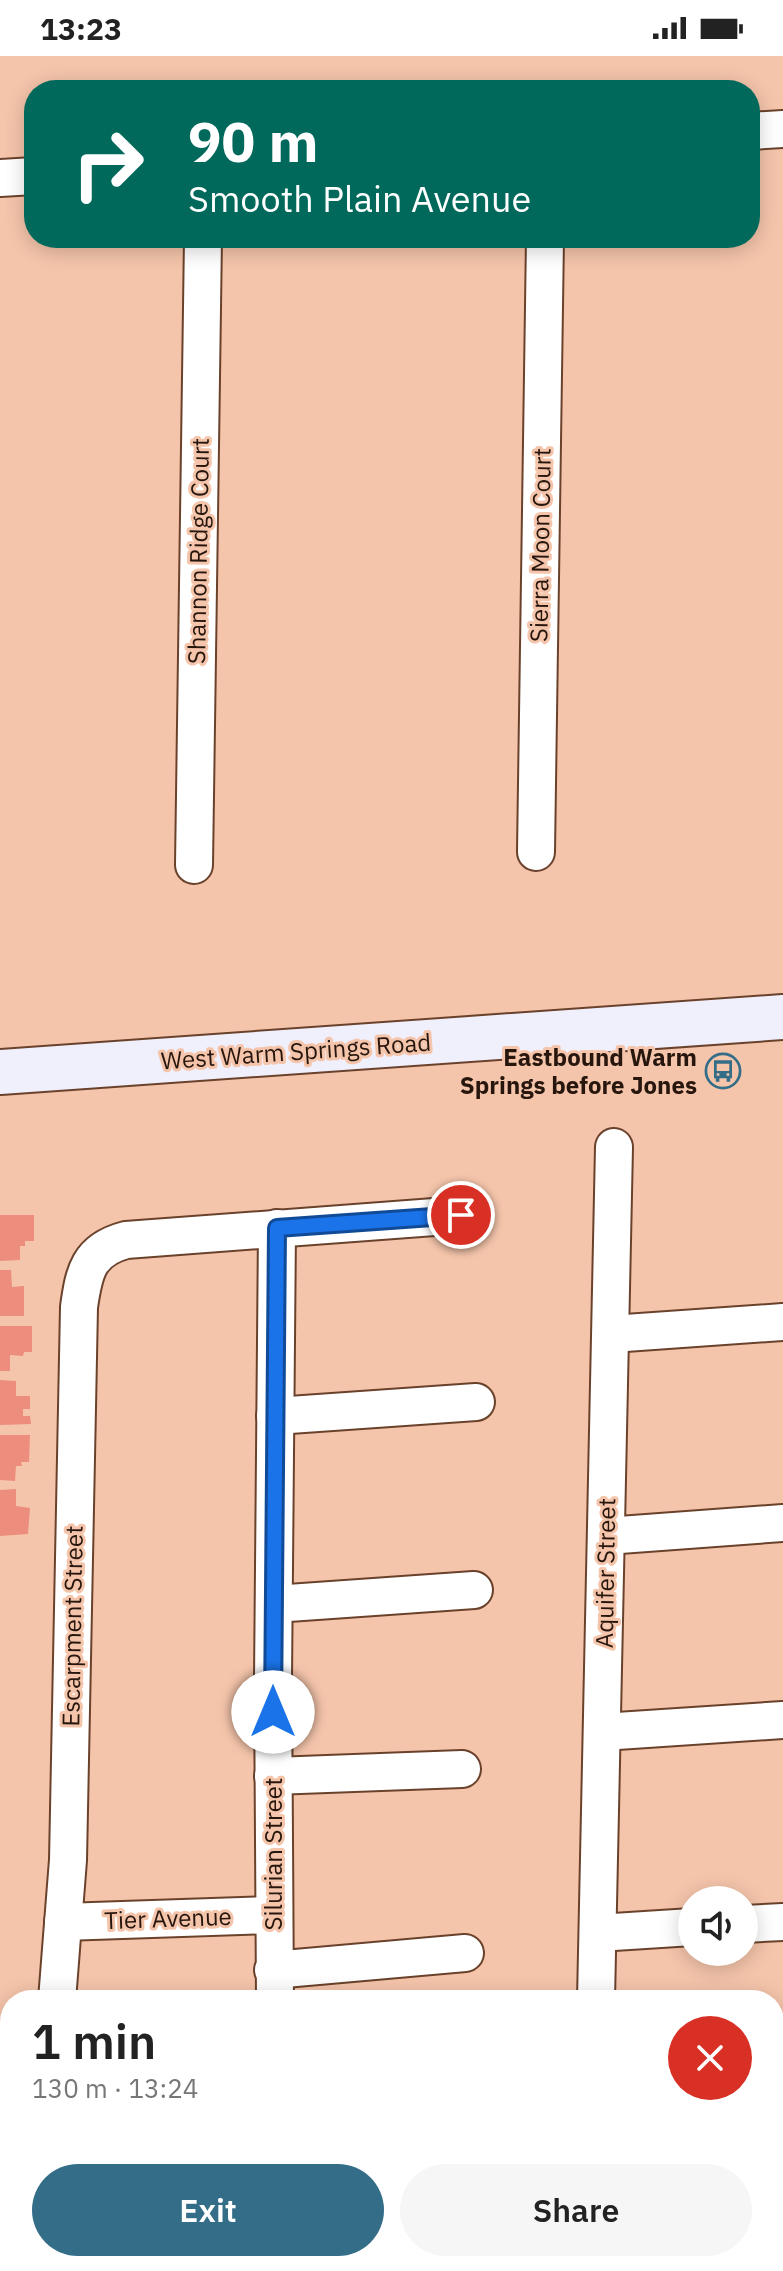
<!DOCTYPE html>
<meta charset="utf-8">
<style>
:root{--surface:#fff;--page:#f6f6f6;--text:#222;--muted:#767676;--accent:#346d87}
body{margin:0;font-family:"IBM Plex Sans",sans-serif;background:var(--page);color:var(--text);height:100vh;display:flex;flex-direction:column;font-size:30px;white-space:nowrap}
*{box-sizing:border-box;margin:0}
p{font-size:26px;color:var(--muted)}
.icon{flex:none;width:44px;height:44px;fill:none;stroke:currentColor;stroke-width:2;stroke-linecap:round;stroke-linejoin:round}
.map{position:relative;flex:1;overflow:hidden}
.side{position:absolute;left:0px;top:1934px;width:784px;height:282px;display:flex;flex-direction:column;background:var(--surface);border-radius:32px 32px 0 0;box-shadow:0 4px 20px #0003}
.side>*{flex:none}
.guide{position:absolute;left:24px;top:24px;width:736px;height:168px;border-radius:32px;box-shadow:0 4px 20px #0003;background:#00695c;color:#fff;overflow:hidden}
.controls{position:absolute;left:678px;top:1830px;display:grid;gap:16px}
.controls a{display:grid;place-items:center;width:80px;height:80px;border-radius:50%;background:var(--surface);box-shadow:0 4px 20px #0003;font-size:40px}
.pin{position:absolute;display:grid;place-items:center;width:68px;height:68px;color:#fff;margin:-34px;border:4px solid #fff;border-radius:50%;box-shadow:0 2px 8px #0007}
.me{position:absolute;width:88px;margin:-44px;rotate:0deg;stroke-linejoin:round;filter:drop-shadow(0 0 6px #0008)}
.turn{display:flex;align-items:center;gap:28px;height:168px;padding:0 32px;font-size:36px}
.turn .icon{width:104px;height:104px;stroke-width:2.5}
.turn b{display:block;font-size:56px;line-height:68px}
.round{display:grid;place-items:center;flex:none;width:84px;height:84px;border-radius:42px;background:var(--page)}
.overview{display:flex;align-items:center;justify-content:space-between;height:136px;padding:0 32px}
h1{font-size:48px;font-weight:600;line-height:60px}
.action{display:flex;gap:16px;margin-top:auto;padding:16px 32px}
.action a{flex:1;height:92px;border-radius:48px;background:var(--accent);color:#fff;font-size:32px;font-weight:600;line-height:92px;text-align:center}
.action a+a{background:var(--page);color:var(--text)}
.status{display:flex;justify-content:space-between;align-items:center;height:56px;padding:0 40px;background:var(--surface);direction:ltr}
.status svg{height:22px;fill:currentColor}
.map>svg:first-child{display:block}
</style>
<div class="status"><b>13:23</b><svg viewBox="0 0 49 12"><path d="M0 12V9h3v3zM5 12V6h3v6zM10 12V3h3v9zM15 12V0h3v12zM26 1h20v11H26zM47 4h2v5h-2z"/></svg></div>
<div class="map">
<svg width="783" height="2215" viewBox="0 0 783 2215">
<rect width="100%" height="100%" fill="#f5c5ab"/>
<g fill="#ec8d7e">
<path d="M0,1159H34V1185H25V1190H20V1204L0,1205Z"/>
<path d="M0,1214H11L12,1231L24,1230V1260H0Z"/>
<path d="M0,1270H32V1296H24L23,1300L10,1299V1315H0Z"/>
<path d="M0,1324L16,1325V1340H30V1353H23V1360H30L31,1368L0,1369Z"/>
<path d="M0,1379H30L29,1406H21L22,1410H16L15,1425L0,1424Z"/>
<path d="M16,1433V1450L30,1452L28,1478L0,1480V1434Z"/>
</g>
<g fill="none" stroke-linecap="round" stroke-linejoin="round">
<g stroke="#6a422c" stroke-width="22">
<path id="lane" d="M0,2128L9,2144L10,2198"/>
</g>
<g stroke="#6a422c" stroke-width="40">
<g id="street">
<path d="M750,75L783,73"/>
<path d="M0,122L34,120"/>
<path d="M536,796L545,182"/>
<path d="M194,809L203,182"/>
<path d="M611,1278L783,1266"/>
<path d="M275,1360L476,1346"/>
<path d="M606,1480L783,1467"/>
<path d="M274,1548L474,1534"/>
<path d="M602,1676L783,1664"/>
<path d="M273,1720L462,1713"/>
<path d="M63,1866L273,1859"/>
<path d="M744,1868L783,1866"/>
<path d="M598,1877L692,1871"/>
<path d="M273,1914L465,1897"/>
<path d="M57,1944L68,1804L79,1251C84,1216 88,1194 126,1184L461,1159"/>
<path d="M275,1944L273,1624L277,1172"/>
<path d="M596,1944L614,1091"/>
<path d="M0,2033L10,2031"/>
<path d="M774,2064H783"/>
<path d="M117,2215V2206"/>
<path d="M291,2215L292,2206"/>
</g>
</g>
<g stroke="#6a422c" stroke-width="48">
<path id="secondary" d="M0,1016L783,961"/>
</g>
<use href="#lane" stroke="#fff" stroke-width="18"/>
<use href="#street" stroke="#fff" stroke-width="36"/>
<use href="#secondary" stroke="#f0effc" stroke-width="44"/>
</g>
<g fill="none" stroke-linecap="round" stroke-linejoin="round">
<g stroke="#114b97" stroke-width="20">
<path id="route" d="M273,1656L277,1172L461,1159"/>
</g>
<use href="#route" stroke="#1a73e8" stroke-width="14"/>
</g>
<defs>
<g id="bus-ring" transform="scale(1.8)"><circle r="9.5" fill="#f5c5ab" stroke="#346d87" stroke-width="1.5"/><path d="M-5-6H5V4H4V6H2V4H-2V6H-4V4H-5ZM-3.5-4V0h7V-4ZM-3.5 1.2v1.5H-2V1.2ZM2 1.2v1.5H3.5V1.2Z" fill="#346d87"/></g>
</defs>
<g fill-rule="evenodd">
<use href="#bus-ring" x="723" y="1015"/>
</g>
<g text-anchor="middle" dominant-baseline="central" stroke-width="6" stroke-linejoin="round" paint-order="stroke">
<g font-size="24" fill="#27160d" stroke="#f5c5ab">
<text transform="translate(540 489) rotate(-89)">Sierra Moon Court</text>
<text transform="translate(198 495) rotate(-89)">Shannon Ridge Court</text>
<text transform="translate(296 995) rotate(-4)">West Warm Springs Road</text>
<text transform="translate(605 1517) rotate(-89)">Aquifer Street</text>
<text transform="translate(72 1570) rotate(-89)">Escarpment Street</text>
<text transform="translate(273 1798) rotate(-90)">Silurian Street</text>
<text transform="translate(168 1862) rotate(-2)">Tier Avenue</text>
</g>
<g font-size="24" font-weight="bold" fill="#27160d" stroke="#f5c5ab" text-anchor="end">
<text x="697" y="1001">Eastbound Warm<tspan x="697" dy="28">Springs before Jones</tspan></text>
</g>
</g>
</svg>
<div class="controls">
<a><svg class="icon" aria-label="sound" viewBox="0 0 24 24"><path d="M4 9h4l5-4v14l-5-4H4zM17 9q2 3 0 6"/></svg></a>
</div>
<div class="pin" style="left:461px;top:1159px;background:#d93025"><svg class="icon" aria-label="arrive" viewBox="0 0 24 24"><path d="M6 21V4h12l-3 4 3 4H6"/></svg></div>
<svg class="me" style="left:273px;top:1656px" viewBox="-20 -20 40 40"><circle r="19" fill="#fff"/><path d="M0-13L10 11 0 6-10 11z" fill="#1a73e8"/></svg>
<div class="guide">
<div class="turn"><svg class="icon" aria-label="right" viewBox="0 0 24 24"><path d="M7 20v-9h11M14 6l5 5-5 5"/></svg><div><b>90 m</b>Smooth Plain Avenue</div></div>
</div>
<section class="side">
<div class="overview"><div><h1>1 min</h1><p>130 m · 13:24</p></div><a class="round" style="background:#d93025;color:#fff"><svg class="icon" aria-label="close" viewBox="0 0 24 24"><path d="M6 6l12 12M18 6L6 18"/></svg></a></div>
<div class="action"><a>Exit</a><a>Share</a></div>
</section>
</div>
